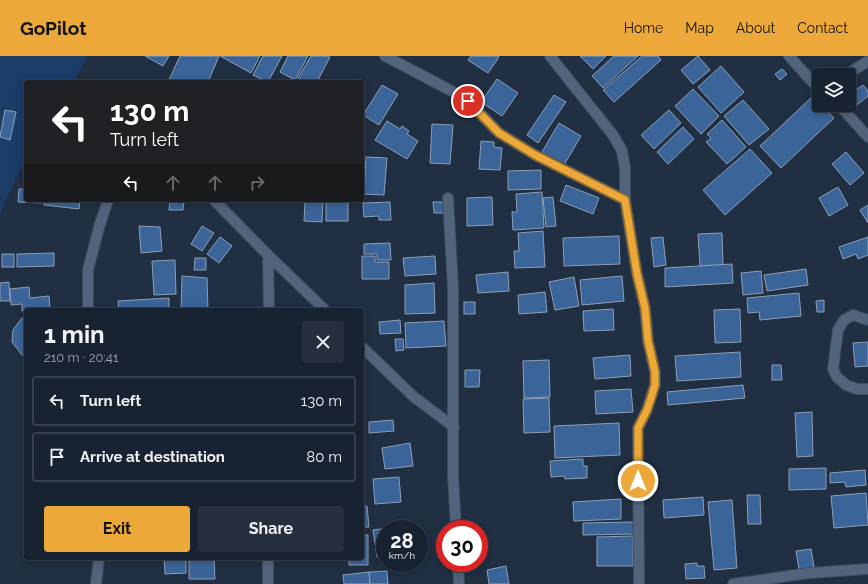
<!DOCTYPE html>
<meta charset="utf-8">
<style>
:root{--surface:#182332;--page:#252f3e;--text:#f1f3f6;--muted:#9fa4ac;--line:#36404d;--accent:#eca93a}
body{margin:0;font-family:Raleway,sans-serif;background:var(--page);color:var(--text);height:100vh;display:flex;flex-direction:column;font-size:15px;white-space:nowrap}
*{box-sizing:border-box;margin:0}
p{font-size:13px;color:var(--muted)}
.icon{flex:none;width:22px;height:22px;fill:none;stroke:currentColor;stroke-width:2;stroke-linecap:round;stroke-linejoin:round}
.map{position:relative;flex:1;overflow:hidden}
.drawer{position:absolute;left:24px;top:252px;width:340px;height:252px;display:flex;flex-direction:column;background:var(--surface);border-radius:4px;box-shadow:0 2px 10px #0003,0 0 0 1px var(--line)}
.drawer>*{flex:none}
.top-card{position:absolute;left:24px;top:24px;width:340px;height:122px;border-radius:4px;box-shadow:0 2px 10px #0003,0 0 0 1px var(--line);background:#202124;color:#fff;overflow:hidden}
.controls{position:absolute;left:812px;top:12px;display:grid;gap:8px}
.controls a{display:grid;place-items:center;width:44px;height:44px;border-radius:4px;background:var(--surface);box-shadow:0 2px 10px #0003,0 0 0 1px var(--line);font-size:20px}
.speed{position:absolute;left:376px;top:464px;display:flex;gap:8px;font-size:20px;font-weight:700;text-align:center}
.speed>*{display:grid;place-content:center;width:52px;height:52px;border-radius:50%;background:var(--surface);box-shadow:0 2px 10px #0003,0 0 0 1px var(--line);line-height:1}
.speed small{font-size:10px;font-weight:400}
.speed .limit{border:6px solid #d22;background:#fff;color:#111}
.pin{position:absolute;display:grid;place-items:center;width:34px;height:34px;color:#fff;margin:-17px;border:2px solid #fff;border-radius:50%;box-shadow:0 1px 4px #0007}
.me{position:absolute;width:44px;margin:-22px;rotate:0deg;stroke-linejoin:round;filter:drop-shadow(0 0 3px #0008)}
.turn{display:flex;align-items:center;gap:14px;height:84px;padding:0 20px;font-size:18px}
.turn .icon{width:52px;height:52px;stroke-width:2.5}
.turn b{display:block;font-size:28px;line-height:34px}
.lanes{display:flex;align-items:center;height:38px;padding:0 20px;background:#0003;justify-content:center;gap:20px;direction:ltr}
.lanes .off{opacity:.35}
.round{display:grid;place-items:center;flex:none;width:42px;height:42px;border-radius:4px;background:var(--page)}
.head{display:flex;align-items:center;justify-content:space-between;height:68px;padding:0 20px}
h1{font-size:24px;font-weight:700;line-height:30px}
.action{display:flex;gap:8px;margin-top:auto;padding:8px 20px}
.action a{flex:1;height:46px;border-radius:4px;background:var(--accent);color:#111;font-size:16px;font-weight:700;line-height:46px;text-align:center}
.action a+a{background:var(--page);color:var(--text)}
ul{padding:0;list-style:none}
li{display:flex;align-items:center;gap:12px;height:50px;margin:0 8px 6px;padding:0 12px;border:2px solid var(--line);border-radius:4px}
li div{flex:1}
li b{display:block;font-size:15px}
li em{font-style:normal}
header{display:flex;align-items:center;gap:24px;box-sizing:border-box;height:56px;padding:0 20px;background:var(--accent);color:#111}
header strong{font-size:19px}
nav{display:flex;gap:22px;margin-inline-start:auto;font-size:14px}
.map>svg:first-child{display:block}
</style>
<header>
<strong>GoPilot</strong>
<nav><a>Home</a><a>Map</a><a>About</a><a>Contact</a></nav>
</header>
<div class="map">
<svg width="868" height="528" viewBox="0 0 868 528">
<rect width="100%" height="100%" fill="#202f42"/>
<path fill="#1a3c67" d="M0,0H88L73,26H26V104L19,116L0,159Z"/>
<g fill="#3b6498" stroke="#8d9fb7">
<path d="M145,0H169L163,10Z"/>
<path d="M180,0H219L208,26H168Z"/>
<path d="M220,0H260L251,17Z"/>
<path d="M263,0H282L268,26L253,19Z"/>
<path d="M288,0H308L295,24L280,16Z"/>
<path d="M311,0H328L330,1L317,26H305L298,22Z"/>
<path d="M471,0H498L499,1L488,17L468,4Z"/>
<path d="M580,0H606L593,13Z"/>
<path d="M614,0H638L603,32L592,20Z"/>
<path d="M642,0H658L661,4L614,46L603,34Z"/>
<path d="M698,0L710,14L693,28L681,14Z"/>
<path d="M721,10L744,36L721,57L698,31Z"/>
<path d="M782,13L787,18L780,24L775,18Z"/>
<path d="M497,23L518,37L502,60L481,46Z"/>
<path d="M382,29L398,38L379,69L363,59Z"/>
<path d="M863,29L868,35V40L857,49L850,38Z"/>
<path d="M693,33L719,60L701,78L675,50Z"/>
<path d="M554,39L566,46L538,87L527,79Z"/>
<path d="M813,40L819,47V49H821L834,62L781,112L760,90Z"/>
<path d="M743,44L769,73L749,89L724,60Z"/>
<path d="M5,54L16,56L10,84L0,81Z"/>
<path d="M669,54L681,67L654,93L641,79Z"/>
<path d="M722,64L746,91L727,108L706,86L711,82L707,78Z"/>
<path d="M387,65L400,73L402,70L409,75L407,78L418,85L407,103L375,84Z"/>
<path d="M559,67L581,80L564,109L542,96Z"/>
<path d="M432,68L453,69L450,108L430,107Z"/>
<path d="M683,71L694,83L668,108L657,96Z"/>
<path d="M481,85L494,86V91L502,92L500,114L479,113Z"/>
<path d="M750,93L772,117L725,159L703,134Z"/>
<path d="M846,96L864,117L850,129L832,108Z"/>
<path d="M366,101L387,102L384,139L364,138Z"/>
<path d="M541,114V133L508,134V115Z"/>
<path d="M566,129L599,142L593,158L560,145Z"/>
<path d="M838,131L848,149L829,160L819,142Z"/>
<path d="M19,133H26V144H42L41,147L18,146Z"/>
<path d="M542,136L544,172L513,174L512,156H517L516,138Z"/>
<path d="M492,141L493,169L467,170V142Z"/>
<path d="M553,141L556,170L546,171L543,142Z"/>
<path d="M44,144H80L79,153L44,149Z"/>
<path d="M170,144H184L183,154H169Z"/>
<path d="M305,144H323L322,166L304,165Z"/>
<rect x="326" y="144" width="22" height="21"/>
<path d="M390,146L391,164H379V160L364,161L363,147Z"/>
<path d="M433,146H446V157H434Z"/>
<path d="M868,149V167L860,154Z"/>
<path d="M139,170L160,171L162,195L141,197Z"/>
<path d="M202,170L214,177L202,195L191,188Z"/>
<path d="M543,175L545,211L515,212L514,195H519L518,177Z"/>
<path d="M722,177L723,209L700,210L698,178Z"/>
<path d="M619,180L620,208L564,210L563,182Z"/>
<path d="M220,181L232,190L219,207L207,198Z"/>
<path d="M663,181L666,209L654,211L651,182Z"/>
<path d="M868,181V199L858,203L856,198L843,203L839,191Z"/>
<path d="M390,187L391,204H377V198H364V188Z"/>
<path d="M54,197V210L17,211V198Z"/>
<rect x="2" y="198" width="12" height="13"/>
<path d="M362,200H375V206H389V223H362Z"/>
<path d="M435,200L436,218L405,220L403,202Z"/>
<path d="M195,202H206V214H194Z"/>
<path d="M175,204L176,238L154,239L152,205Z"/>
<path d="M732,208L733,227L665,231V212Z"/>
<path d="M806,213L808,229L767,235L764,219Z"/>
<path d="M761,215L763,237L743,239L741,217Z"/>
<path d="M508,216L509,235L478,237L476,219Z"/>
<path d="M182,220L207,222L208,254H181Z"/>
<path d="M622,220L624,245L582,249L580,224Z"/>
<path d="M574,221L579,250L555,254L549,226Z"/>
<path d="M9,226L10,245H0V227Z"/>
<path d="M434,227L435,257L405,258V229Z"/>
<path d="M29,231L30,242L49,240L50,253L26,254L22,255V248L11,249L10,233Z"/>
<path d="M545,236L547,256L519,258L518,239Z"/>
<path d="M799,237L801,260L760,264L759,256L748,257L747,242Z"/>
<path d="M169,242V254H119L118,245Z"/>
<path d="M824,244V256H817L816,245Z"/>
<rect x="464" y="246" width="11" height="12"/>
<path d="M613,253L614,274L584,275L583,255Z"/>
<path d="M740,253L741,286L715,287L714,254Z"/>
<path d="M22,262H26V299H22L12,286L13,274Z"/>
<path d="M400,264L401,277L380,278L379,266Z"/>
<path d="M444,265L446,290L406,292L405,267Z"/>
<path d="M395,283H403L404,294L396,295Z"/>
<path d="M868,286V310L855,311L853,287Z"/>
<path d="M740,296L741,321L677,325L675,300Z"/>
<path d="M630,299L631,320L595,323L593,302Z"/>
<path d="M549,304L550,341L524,342L523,305Z"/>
<path d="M772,309H781L782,324H772Z"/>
<path d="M465,314H480L479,331H465Z"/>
<path d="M743,329L745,342L668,349L667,336Z"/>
<path d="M631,333L633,356L596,358L595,335Z"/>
<path d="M549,342L550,376L524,377L523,343Z"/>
<path d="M812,356L813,400L797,401L795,357Z"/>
<path d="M393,364L394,375L369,377V366Z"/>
<path d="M619,367L620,399L555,402L554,370Z"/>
<path d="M410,387L413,410L385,413L382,392Z"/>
<path d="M583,403V410H587V422L565,423L564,420L551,421L550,405Z"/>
<path d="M826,412V433L789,434V413Z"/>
<path d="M865,414L866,429L846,431L845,426L830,427V417Z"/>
<path d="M399,421L401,446L375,448L373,423Z"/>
<path d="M866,437L868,469L834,472L831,440Z"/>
<path d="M747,439H760L761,468H748Z"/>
<path d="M703,441L704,459L664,462L663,444Z"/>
<path d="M621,443V463L574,465L573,446Z"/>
<path d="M732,444L737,512L714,514L708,446Z"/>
<path d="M367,450L369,471H362V451Z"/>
<path d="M634,466L635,478L583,479V467Z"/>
<path d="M396,471V473H385V499L377,501L373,474Z"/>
<path d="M362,479H368V509H349V502H362Z"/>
<path d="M633,480V510H597V481Z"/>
<path d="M811,493L814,511L799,513L796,495Z"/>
<path d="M164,502H186V517L165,518Z"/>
<path d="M189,502H214L215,523H189Z"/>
<path d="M697,507V510H704L705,522L686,523L685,508Z"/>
<path d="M506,510L509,528H489L487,514Z"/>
<path d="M387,515L388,528H370L369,516Z"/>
<path d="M369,516L370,528H344L343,519Z"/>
</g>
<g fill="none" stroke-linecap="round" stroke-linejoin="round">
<g stroke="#3e4c5e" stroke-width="12">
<g id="street">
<path d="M385,0L465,42L499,77L535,99L625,144L637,218L645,252L648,285L655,316V329L651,341L647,354L638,372L639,528"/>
<path d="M550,0L613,79L622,95L625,112V144"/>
<path d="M789,0L816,30L819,31"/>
<path d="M846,19L868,5"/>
<path d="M839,49L868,81"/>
<path d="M448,142L453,232V419L456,473"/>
<path d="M214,144L268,199L325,254"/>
<path d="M268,199L269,254"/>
<path d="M88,254V214L99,171L108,144"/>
<path d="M868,264L853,259L844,264L838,274L833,313L837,321L846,329L857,333H868"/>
<path d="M362,291L414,341L454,371"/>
<path d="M458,507L459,528"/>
<path d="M96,528L99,502"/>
<path d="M268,528V502"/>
<path d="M733,528L809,517L868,513"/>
</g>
</g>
<use href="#street" stroke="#52647c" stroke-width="10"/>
</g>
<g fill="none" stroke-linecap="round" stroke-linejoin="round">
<g stroke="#996e26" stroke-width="10">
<path id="route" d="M468,45L499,77L535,99L625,144L637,218L645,252L648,285L655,316V329L651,342L647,354L638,372V425"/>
</g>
<use href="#route" stroke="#eca93a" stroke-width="7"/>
</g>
</svg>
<div class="controls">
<a><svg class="icon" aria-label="layers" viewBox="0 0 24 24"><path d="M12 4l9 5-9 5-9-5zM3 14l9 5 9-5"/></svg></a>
</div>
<div class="speed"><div>28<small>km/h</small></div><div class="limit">30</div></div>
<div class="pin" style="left:468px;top:45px;background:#d93025"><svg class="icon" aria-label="arrive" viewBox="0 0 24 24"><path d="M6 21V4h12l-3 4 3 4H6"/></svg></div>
<svg class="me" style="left:638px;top:425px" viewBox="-20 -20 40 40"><circle r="17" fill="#eca93a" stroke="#fff" stroke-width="3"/><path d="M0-11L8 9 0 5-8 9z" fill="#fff"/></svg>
<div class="top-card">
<div class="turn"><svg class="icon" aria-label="left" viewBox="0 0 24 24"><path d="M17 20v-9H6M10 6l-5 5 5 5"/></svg><div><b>130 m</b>Turn left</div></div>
<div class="lanes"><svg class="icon" aria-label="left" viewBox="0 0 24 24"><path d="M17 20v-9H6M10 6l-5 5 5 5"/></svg><svg class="icon off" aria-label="ahead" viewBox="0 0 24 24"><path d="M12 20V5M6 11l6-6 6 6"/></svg><svg class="icon off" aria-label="ahead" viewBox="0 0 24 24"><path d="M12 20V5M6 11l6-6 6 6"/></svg><svg class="icon off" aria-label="right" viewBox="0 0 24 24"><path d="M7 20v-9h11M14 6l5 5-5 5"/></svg></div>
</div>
<section class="drawer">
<div class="head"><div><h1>1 min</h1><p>210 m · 20:41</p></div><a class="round"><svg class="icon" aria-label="close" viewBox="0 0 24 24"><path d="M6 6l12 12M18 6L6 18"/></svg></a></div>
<ul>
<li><svg class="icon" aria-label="left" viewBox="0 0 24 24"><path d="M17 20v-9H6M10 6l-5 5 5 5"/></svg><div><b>Turn left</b></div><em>130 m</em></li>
<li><svg class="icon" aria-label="arrive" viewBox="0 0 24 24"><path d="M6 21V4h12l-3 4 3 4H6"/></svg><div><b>Arrive at destination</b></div><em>80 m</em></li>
</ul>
<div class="action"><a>Exit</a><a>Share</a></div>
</section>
</div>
